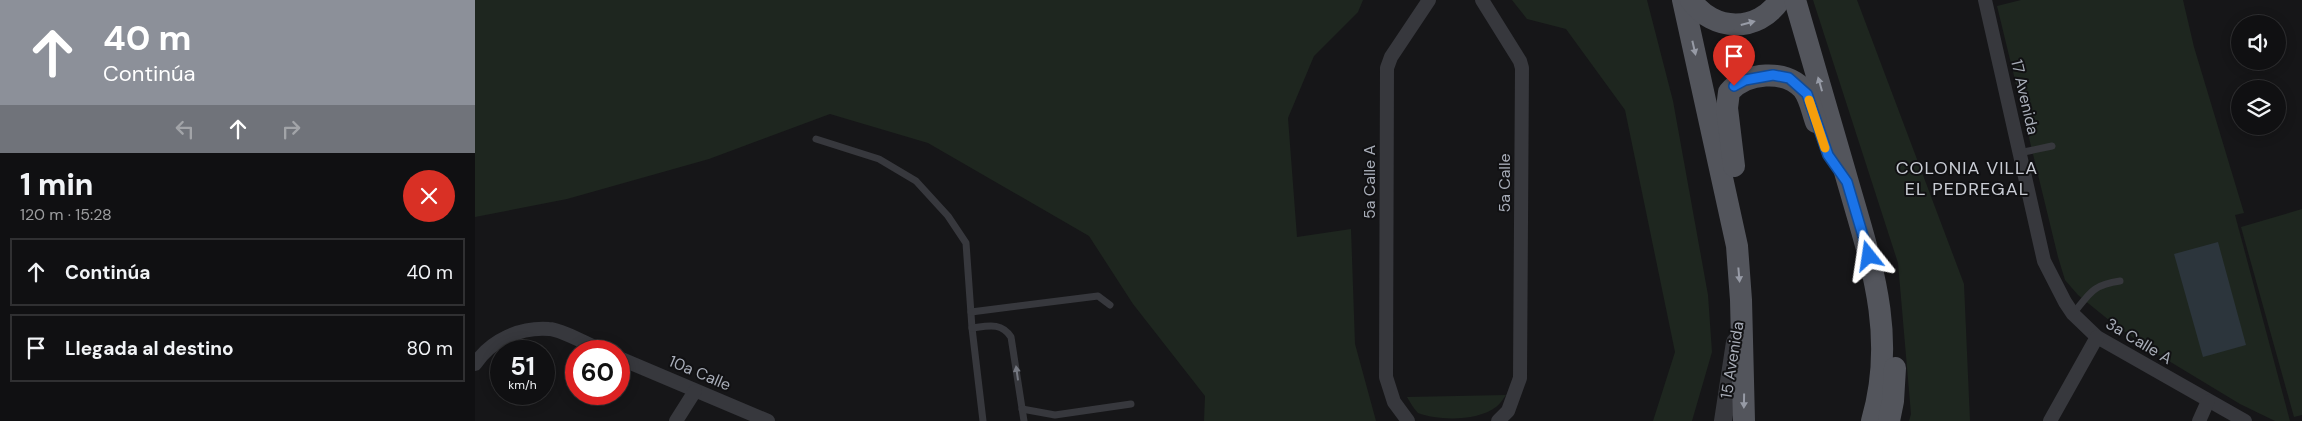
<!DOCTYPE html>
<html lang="es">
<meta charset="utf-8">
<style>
:root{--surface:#101012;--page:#19191b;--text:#f1f3f6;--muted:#9c9d9f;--line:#303032}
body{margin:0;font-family:"DM Sans",sans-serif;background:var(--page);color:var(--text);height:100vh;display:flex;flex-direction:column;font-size:19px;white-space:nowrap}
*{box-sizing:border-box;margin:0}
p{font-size:16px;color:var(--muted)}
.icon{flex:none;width:28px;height:28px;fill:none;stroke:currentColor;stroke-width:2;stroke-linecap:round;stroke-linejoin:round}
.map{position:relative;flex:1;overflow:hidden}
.side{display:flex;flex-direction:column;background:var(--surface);width:475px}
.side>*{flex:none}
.banner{background:#8c9099;color:#fff;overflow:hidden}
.buttons{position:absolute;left:1756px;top:15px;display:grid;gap:10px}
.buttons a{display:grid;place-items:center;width:55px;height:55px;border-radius:50%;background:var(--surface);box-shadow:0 2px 12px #0003,0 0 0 1px var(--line);font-size:25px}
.speed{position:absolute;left:15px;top:340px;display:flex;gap:10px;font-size:25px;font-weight:700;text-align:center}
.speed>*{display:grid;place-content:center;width:65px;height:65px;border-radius:50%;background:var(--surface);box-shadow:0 2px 12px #0003,0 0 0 1px var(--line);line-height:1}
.speed small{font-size:12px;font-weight:400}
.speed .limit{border:8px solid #d22;background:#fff;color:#111}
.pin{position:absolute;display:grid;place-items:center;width:42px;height:42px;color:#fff;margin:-51px -21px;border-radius:50% 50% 50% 0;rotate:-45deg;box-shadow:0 0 5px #0007}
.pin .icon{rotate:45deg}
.me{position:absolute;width:55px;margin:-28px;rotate:345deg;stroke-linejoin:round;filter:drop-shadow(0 0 4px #0008)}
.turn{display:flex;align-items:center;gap:18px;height:105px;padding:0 20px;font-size:22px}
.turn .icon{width:65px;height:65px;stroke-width:2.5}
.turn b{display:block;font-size:35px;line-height:42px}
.lanes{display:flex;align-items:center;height:48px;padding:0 20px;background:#0003;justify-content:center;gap:25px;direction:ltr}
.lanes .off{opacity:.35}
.round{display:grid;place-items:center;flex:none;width:52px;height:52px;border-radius:26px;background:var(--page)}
.summary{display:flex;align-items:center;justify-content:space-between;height:85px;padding:0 20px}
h1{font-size:30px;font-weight:800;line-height:38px}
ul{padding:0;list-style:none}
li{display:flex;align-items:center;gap:15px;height:68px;margin:0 10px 8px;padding:0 10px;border:2px solid var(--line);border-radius:0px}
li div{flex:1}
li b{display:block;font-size:19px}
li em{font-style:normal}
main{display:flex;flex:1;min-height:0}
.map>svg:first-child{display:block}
</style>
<main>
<section class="side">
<div class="banner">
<div class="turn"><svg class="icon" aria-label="ahead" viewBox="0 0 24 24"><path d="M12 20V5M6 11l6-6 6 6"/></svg><div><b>40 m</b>Continúa</div></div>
<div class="lanes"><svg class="icon off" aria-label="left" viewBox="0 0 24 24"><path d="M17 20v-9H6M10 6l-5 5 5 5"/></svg><svg class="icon" aria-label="ahead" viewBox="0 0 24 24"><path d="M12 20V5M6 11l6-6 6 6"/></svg><svg class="icon off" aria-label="right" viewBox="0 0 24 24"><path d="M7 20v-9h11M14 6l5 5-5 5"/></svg></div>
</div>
<div class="summary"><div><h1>1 min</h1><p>120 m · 15:28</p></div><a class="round" style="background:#d93025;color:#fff"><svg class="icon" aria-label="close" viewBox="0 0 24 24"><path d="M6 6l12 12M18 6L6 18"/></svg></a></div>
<ul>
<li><svg class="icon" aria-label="ahead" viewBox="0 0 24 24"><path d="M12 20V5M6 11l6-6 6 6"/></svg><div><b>Continúa</b></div><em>40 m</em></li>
<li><svg class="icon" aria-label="arrive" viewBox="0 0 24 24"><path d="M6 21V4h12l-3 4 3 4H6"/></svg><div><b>Llegada al destino</b></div><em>80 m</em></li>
</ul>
</section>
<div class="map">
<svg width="1827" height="421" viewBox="0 0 1827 421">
<rect width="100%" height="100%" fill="#161618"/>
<g fill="#1e261f">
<path d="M0,0H888L883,12L839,56L813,118L822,237L876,229L880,344L901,421H729L730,396L658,304L614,236L453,143L355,114L234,159L92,199L0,217Z"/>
<path d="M1037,0H1172L1198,101L1233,295L1237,352L1217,421H1178L1200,352L1150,110L1091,29L1052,19Z"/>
<path d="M1338,0H1382L1489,284L1495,421H1434L1436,414L1423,263Z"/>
<path d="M1546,0H1708L1719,47L1769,213L1760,215L1815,421H1800L1765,404L1679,352L1640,325L1603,295L1590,280L1583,257L1522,6Z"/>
<path d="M1827,209V415L1819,417L1766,227Z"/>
<path d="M1031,395C1028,399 1025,404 1021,407C1003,421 964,421 943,413C939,409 935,402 932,397Z"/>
</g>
<path fill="#2c353c" d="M1743,242L1771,345L1728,357L1699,254Z"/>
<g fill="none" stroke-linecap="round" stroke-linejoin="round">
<g stroke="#37383d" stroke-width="7">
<path d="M341,139L404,159L441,181L473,216L491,243L497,328L508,421"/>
<path d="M1544,153L1577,146"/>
<path d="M496,312L623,296L635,305"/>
<path d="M1598,314C1615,293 1617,285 1645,281"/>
<path d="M497,328C513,326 526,322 536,337L549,421"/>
<path d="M547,409L580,415L656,404"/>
</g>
<g stroke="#37383d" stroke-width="14">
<path d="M1007,0L1045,61L1047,68L1045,378L1033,411L1023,421"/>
<path d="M1510,0L1569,261L1590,302L1598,314L1622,337L1770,421"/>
<path d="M144,358L293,421"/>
<path d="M0,364C16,340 45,327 74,329C85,329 116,346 128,351"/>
<path d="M201,421L220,391"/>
<path d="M933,421L919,402L911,377L912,68L916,57L954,0"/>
<path d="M1575,421L1622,337"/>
<path d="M1724,421L1733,401"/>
</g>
<path stroke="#37383d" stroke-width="18" d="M1248,421L1260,342"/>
<g stroke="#53555c" stroke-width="22">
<path d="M1208,0L1262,246L1266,300L1269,421"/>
<path d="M1216,0C1238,32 1283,33 1305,0"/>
<path d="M1320,0C1337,57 1353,115 1370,172C1394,257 1423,332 1397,421"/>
<path d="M1259,166L1252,108L1254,92C1271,72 1310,69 1328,89C1335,98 1337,111 1341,122"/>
<path d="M1414,421L1418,401L1420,368"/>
</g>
</g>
<defs><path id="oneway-solid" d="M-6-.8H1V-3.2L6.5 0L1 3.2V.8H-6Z" transform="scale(1.25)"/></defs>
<g fill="#979ba6">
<use href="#oneway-solid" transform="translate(1273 23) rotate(-15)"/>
<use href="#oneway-solid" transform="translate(1219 48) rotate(77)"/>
<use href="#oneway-solid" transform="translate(1345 84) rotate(-106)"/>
<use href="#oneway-solid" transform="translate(1264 275) rotate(85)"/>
<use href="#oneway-solid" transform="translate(1269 401) rotate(91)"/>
</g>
<use fill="#757881" href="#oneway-solid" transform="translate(542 373) rotate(-98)"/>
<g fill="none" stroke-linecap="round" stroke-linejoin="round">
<g stroke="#114b97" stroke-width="12">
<path id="route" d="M1259,86L1270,80L1298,75L1314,78L1332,94L1353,155L1372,182L1394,256"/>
</g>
<use href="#route" stroke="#1a73e8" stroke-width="9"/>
<path stroke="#f59e0b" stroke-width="9" d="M1334,100L1350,148"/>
</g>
<g text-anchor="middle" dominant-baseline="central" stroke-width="4" stroke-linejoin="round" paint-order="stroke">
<g font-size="16" fill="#a8adb8" stroke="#111113">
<text transform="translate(1550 97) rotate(77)">17 Avenida</text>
<text transform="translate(894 182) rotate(-90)">5a Calle A</text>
<text transform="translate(1029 183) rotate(-90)">5a Calle</text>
<text transform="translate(1664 341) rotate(31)">3a Calle A</text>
<text transform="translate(1257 360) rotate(-81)">15 Avenida</text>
<text transform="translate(225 373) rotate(23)">10a Calle</text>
</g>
<g font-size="18" letter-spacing="1" fill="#c9ccd4" stroke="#111113">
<text x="1492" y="168">COLONIA VILLA<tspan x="1492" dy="21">EL PEDREGAL</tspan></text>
</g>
</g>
</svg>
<div class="buttons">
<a><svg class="icon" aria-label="sound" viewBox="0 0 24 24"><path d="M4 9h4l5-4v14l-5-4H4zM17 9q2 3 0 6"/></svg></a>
<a><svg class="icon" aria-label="layers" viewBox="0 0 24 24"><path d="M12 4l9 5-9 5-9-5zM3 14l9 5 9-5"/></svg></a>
</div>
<div class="speed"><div>51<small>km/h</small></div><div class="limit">60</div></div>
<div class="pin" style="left:1259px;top:86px;background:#d93025"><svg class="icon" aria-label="arrive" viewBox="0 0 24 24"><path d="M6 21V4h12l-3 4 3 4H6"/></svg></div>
<svg class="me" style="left:1394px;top:256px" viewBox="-20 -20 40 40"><path d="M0-17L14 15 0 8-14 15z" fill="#1a73e8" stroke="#fff" stroke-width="4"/></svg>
</div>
</main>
